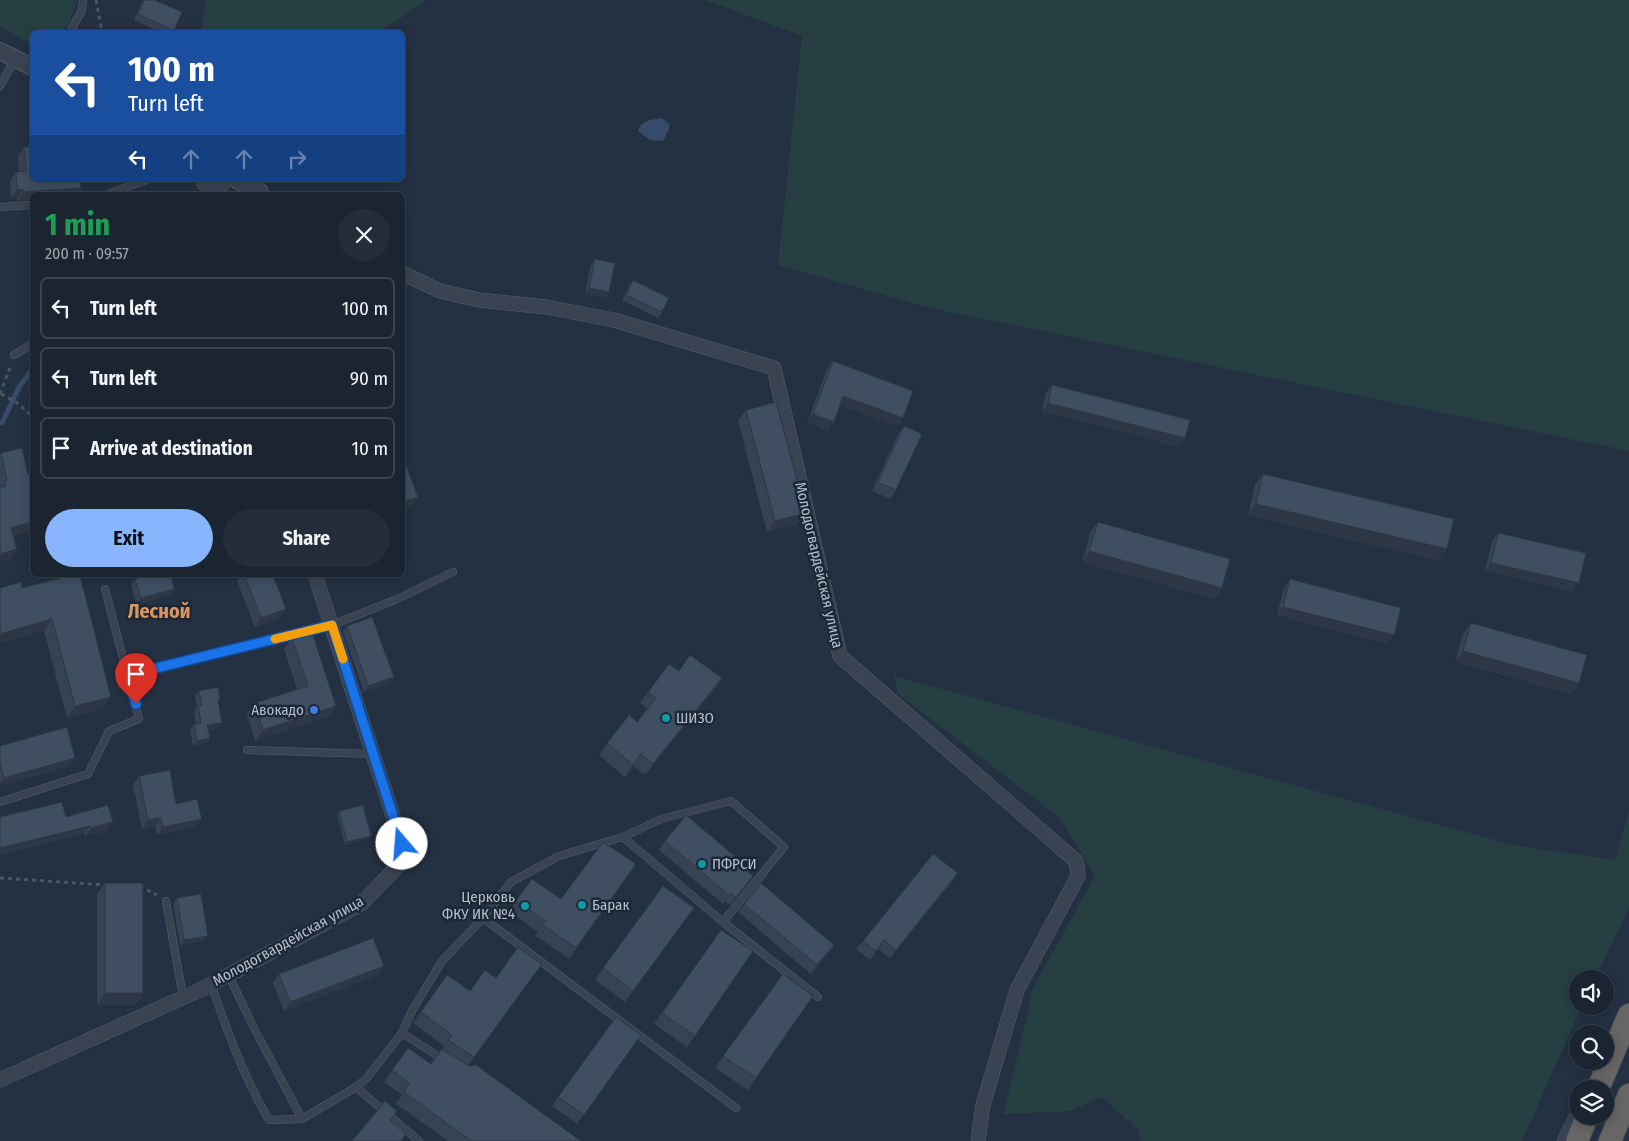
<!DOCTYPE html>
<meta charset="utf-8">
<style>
:root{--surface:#1b2532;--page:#242d3a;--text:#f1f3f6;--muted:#a0a5ac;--line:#39424d;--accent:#88b5fe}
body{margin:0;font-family:"Fira Sans Condensed",sans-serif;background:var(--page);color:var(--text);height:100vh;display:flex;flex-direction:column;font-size:19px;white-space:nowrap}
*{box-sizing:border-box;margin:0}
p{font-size:16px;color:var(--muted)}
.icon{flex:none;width:28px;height:28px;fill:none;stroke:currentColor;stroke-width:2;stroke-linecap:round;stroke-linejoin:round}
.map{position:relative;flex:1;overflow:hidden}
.details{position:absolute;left:30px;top:192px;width:375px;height:385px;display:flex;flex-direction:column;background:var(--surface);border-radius:8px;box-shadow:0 2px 12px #0003,0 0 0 1px var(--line)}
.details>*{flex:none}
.top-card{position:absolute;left:30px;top:30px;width:375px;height:152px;border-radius:8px;box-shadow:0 2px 12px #0003,0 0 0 1px var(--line);background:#1a4fa0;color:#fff;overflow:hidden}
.controls{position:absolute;left:1569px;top:970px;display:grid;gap:10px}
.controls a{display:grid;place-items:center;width:45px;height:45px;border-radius:50%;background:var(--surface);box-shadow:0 2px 12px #0003,0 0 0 1px var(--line);font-size:25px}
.pin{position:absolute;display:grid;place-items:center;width:42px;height:42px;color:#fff;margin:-51px -21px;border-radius:50% 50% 50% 0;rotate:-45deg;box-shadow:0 0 5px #0007}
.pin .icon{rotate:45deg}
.me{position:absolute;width:55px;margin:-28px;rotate:342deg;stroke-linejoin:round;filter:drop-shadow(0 0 4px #0008)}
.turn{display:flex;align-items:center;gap:18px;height:105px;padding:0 15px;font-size:22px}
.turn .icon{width:65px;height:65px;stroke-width:2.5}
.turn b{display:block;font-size:35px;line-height:42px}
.lanes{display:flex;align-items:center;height:48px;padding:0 15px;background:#0003;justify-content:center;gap:25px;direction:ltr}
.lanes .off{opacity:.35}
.round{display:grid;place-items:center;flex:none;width:52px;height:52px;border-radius:26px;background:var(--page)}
.summary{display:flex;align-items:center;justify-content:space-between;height:85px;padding:0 15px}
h1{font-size:30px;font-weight:700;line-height:38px;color:#1e9e55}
.action{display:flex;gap:10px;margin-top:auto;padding:10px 15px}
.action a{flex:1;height:58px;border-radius:30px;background:var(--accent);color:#111;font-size:20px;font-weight:700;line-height:58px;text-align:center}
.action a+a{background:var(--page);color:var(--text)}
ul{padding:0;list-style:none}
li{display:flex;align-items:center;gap:15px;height:62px;margin:0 10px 8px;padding:0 5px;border:2px solid var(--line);border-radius:8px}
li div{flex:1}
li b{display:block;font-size:19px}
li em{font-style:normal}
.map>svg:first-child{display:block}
</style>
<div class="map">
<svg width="1629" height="1141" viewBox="0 0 1629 1141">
<rect width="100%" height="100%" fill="#243142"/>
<g fill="#263f43">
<path d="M0,0H77L69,24L61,32H32V44L0,27Z"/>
<path d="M206,0H427L380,32H201Z"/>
<path d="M705,0H1629V451L930,308L778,265L802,36Z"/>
<path d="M894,676L1513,845L1615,860L1629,810V907L1595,979H1578V1006H1582L1522,1141H1140L1138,1130L1102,1097L1069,1111L1003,1114L1029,1009L1032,990L1095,876L1060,818L898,694Z"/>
</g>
<path fill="#374b6a" d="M662,118L669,124V129L663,141L650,140L638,131C642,120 651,120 662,118Z"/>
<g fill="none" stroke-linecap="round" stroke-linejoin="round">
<path stroke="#374b6a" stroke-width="5" d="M2,423L19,387L32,370"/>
<g stroke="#56616f" stroke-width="8">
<g id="service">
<path d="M70,32L82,10L83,0"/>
<path d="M0,86L15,59"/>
<path d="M106,195L146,180"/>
<path d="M0,207L32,205"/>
<path d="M14,355L32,344"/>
<path d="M128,675L332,625L395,600L453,572"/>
<path d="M247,750L373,754"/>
<path d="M0,802L88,774L109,731L139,719L105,589"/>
<path d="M623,837L723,922L818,997"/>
<path d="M166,901L183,997"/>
<path d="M483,918L736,1108"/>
<path d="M228,974L254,1028L302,1119L356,1087L366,1079L402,1033L412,1011L442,961L483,918L511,882L559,856L623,837L661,819L731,801L784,847L723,922"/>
<path d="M211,984C227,1030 244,1078 269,1120L302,1119"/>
<path d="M402,1033L444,1060"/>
<path d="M356,1087L419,1141"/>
</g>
</g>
<g stroke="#56616f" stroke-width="15">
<g id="minor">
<path d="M204,184L214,190L223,184L224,180"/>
<path d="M402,273L440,291L479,300L546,307L614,320L774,368L840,656L1076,861L1078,876L1017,990L983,1105L978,1141"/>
<path d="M0,1080L202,989L361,904L399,865L402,844L315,575"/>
<path d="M1564,1141L1578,1113"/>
</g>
</g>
<g stroke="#56616f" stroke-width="18">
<g id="tertiary">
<path d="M0,51L32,67"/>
<path d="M237,180L260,192"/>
</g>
</g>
<g stroke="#434e5c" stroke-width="24">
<g id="trunk">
<path d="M1598,1089L1629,1015"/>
<path d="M1577,1141L1587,1116"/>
<path d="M1610,1141L1629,1095"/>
</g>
</g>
<g stroke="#445c60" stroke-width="3" stroke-dasharray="4 4" stroke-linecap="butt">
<path d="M96,0L102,32"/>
<path d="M0,394L11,365"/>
<path d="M1,394L16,402L32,416"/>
<path d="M0,878L107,885"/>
<path d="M140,886L157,895"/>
</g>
<use href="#service" stroke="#394352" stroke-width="7"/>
<use href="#minor" stroke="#394352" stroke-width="14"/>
<use href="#tertiary" stroke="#394352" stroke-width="16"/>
<use href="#trunk" stroke="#686664" stroke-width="22"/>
</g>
<g fill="#374354">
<path d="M143,0H155L174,31L173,32H161L134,20Z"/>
<path d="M24,147L81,188L76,195H32L17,201V198H11L10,181L16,172H19L18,156Z"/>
<path d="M32,233V290L31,235Z"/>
<path d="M595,259L609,292L605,298L585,293L591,264Z"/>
<path d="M633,280L662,312L658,318L622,300L629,286Z"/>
<path d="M833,361L903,418L897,426L840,405L834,422L828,431L807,423L827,369Z"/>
<path d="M1052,385L1185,438L1179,447L1042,411L1046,393Z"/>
<path d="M746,410L798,524L767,532L738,421Z"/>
<path d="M904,426L896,490L890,499L872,491L898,434Z"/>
<path d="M1,453L28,475L32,473V530L13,535L17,549L10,559L0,562V455Z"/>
<path d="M1263,474L1447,549L1439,561L1248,515L1255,485Z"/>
<path d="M1098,522L1222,588L1214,599L1082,562L1090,533Z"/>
<path d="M1498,533L1573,592L1485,571L1492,541Z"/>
<path d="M72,575L103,708L67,718L44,631L22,588Z"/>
<path d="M242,575H273L286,609L280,618L255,627L237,581Z"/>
<path d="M135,579L170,595L136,604L131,584Z"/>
<path d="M1290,579L1388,644L1277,615L1284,588Z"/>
<path d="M1471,623L1579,683L1571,694L1455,662L1463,634Z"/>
<path d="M347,626L390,683L364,692L343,632Z"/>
<path d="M292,638L328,717L255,741L247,714L255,703L297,689L284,649Z"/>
<path d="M679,671L722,678L714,690L645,775L633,766L625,777L599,755L607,743L637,722L647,709L640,703L648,692Z"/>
<path d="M199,691L220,700L218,702L222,723L218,728L208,730L210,738L206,744L193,746L190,730L194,724H196L194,711L197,707L195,696Z"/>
<path d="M0,746L69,766L0,786Z"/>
<path d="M139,776L176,804L195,827L157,835L155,826L142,829L133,785Z"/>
<path d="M339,811L369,839L345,845L337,814Z"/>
<path d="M66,817L107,831L85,836L84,834Z"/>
<path d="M665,841L748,872L747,885L730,905L725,902L723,904L659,850Z"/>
<path d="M636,864L569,959L535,935L538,932L509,911L532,879L561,899Z"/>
<path d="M958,873L952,882L890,958L878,949L870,960L856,949L863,941Z"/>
<path d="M105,883L143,993L135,1005H97V894Z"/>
<path d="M663,886L694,908L625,1002L595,980Z"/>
<path d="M177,898L204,941L180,945L173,904Z"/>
<path d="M744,904L834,945L828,954L811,974L738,912Z"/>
<path d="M721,930L753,951L687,1047L654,1024Z"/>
<path d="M542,964L468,1066L581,1141H448L396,1104L402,1095L384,1082L408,1048L431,1064L444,1046L413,1023L447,975L470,991L496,978Z"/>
<path d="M279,974L378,975L284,1011L273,983Z"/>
<path d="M783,974L813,996L748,1090L715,1068Z"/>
<path d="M616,1017L641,1035L577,1124L552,1106Z"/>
</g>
<g fill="#2d3745">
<path d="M81,188L76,195H32V200L17,201L23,192Z"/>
<path d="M23,189L17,198H11L17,190Z"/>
<path d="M589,288L609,292L605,298L585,293Z"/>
<path d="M843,396L903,418L897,426L837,404Z"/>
<path d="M1048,403L1185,438L1179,447L1042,411Z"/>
<path d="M813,414L834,422L828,431L807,423Z"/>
<path d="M418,497L410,508L402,511V502Z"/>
<path d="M1256,504L1447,549L1439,561L1248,515Z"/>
<path d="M806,513L798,524L767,532L775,521Z"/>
<path d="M32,522V530L5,538L11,528Z"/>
<path d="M17,549L10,559L0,562V554Z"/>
<path d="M1089,551L1222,588L1214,599L1082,562Z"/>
<path d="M1491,563L1579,583L1573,592L1485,571Z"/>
<path d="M174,589L170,595L136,604L141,598Z"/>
<path d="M1283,607L1394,635L1388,644L1277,615Z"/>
<path d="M286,609L280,618L255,627L261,618Z"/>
<path d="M52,619L44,631L0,643V634Z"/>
<path d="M1463,651L1579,683L1571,694L1455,662Z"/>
<path d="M394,677L390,683L364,692L368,686Z"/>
<path d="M722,678L714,690L645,775L653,764Z"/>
<path d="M111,697L103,708L67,718L75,706Z"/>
<path d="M336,706L328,717L255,741L263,730Z"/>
<path d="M222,723L218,728L203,731L207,725Z"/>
<path d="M210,738L206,744L193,746L197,741Z"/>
<path d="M75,758L69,766L0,786V783L4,778Z"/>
<path d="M161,818L155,826L142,829L148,820Z"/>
<path d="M202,819L195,827L157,835L163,827Z"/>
<path d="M113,822L107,831L85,836L91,828Z"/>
<path d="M90,826L84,834L0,855V848Z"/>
<path d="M371,836L369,839L345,845L347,842Z"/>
<path d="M958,873L952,882L890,958L896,950Z"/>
<path d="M753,876L747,885L730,905L736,897Z"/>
<path d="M208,936L204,941L180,945L184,940Z"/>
<path d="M834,945L828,954L811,974L817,965Z"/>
<path d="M384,966L378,975L284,1011L290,1002Z"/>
<path d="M105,993H143L135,1005H97Z"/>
</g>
<g fill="#404e62" stroke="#2d3745">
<path d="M144,0H155L182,12L174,31L138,14Z"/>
<path d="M24,147H32V180H80L81,188L23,192V189L17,190L16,172L26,171Z"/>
<path d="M145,190L147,195H128Z"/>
<path d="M595,259L615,263L609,292L589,288Z"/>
<path d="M633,280L669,298L662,312L626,295Z"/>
<path d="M833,361L913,391L903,418L843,396L834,422L813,414Z"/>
<path d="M1052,385L1190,420L1185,438L1048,403Z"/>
<path d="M776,402L806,513L775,521L746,410Z"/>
<path d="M904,426L922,434L896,490L878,482Z"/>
<path d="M22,448L28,475L32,473V522L11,528L17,549L0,554V487L6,486L5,481L7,480L1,453Z"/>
<path d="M402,448L405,456L403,457L418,497L402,502Z"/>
<path d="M1263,474L1454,519L1447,549L1256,504Z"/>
<path d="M1098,522L1230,559L1222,588L1089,551Z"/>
<path d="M1498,533L1586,553L1579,583L1491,563Z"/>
<path d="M72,575H80L111,697L75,706L52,619L0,634V588L21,582L22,588Z"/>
<path d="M150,575H171L174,589L141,598L135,579Z"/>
<path d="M244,575H273L286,609L261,618Z"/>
<path d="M1290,579L1401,608L1394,635L1283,607Z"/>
<path d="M372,617L394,677L368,686L347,626Z"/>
<path d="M1471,623L1587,655L1579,683L1463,651Z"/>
<path d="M312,632L336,706L263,730L255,703L308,686L292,638Z"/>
<path d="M690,655L722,678L653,764L641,754L633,765L607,743L629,715L637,722L656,698L648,692L669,664L679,671Z"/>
<path d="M218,687L220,700H218L222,723L207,725L210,738L197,741L194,724L201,723L198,706L202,705L199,691Z"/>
<path d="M67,727L75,758L4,778L0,764V746Z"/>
<path d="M170,770L176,804L197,799L202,819L163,827L161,818L148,820L139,776Z"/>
<path d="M62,802L66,817L108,805L113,822L91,828L90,826L0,848V817Z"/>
<path d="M363,805L371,836L347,842L339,811Z"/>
<path d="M686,815L750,869L748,872L753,876L736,897L731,893L729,895L665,841Z"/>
<path d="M603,842L636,864L576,948L543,925L545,921L516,901L532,879L561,899Z"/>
<path d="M933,854L958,873L896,950L884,940L876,951L863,941Z"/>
<rect x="105" y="883" width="38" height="110"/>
<path d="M761,883L834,945L817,965L744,904Z"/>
<path d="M663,886L694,908L633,991L603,968Z"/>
<path d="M201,894L208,936L184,940L177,898Z"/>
<path d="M721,930L753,951L695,1036L662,1013Z"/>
<path d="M373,938L384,966L290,1002L279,974Z"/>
<path d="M518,947L542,964L474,1057L448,1040L452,1035L421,1012L447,975L470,991L485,970L496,978Z"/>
<path d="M783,974L813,996L756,1078L723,1056Z"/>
<path d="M616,1017L641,1035L584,1115L558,1097Z"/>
<path d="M408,1048L431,1064L442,1049L469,1066L476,1065L581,1141H471L404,1092L410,1084L392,1070Z"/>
<path d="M385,1101L397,1111L390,1121L406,1134L401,1141H352Z"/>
</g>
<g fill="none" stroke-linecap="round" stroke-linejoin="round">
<g stroke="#114b97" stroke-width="12">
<path id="route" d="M136,704L128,675L332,625L402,844"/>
</g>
<use href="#route" stroke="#1a73e8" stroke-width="9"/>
<path stroke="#f59e0b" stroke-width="9" d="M275,639L332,625L343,659"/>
</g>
<circle fill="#3f7fe0" stroke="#1d2837" stroke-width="2" cx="314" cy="710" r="5"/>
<g fill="#0f9aa8" stroke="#1d2837" stroke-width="2">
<circle cx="666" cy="718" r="5"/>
<circle cx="702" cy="864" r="5"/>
<circle cx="582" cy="905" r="5"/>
<circle cx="525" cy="906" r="5"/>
</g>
<g text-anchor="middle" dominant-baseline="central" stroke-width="5" stroke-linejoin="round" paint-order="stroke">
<g font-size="15" fill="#b5becc" stroke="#1d2837">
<text transform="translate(819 565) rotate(77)">Молодогвардейская улица</text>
<text transform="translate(288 941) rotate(-29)">Молодогвардейская улица</text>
</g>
<g font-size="15" fill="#b5becc" stroke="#1d2837" text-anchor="start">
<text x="304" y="710" text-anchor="end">Авокадо</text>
<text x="676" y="718">ШИЗО</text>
<text x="712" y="864">ПФРСИ</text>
<text x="515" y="897" text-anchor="end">Церковь<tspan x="515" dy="17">ФКУ ИК №4</tspan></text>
<text x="592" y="905">Барак</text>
</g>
<g font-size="20" font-weight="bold" fill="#dc9760" stroke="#1d2837">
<text x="159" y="611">Лесной</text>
</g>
</g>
</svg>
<div class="controls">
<a><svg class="icon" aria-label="sound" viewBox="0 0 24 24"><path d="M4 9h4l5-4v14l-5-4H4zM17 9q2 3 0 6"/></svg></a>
<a><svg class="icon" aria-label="search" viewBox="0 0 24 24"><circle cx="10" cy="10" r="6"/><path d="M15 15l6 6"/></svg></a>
<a><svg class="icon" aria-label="layers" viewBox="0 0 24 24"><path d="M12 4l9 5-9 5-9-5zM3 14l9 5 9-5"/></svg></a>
</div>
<div class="pin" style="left:136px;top:704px;background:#d93025"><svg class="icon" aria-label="arrive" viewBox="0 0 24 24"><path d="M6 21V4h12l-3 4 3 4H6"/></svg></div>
<svg class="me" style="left:402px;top:844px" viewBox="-20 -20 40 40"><circle r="19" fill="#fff"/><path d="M0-13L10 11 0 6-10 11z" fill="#1a73e8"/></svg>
<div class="top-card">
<div class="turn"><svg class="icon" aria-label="left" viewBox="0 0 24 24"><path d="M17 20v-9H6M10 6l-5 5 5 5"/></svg><div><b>100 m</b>Turn left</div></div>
<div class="lanes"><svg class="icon" aria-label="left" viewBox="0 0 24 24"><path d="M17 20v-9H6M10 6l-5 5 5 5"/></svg><svg class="icon off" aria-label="ahead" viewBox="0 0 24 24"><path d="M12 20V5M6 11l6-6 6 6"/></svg><svg class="icon off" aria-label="ahead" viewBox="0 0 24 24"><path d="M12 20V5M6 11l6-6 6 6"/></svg><svg class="icon off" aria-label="right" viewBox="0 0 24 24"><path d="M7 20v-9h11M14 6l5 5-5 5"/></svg></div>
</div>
<section class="details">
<div class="summary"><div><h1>1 min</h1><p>200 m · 09:57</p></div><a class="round"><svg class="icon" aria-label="close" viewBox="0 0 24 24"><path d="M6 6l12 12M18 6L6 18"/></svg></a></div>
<ul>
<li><svg class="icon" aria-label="left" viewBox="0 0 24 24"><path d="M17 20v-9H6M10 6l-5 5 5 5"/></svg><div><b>Turn left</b></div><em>100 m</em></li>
<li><svg class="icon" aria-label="left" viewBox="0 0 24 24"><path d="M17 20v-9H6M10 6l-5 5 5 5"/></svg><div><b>Turn left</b></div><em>90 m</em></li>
<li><svg class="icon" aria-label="arrive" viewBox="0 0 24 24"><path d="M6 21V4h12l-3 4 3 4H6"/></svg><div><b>Arrive at destination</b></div><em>10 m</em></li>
</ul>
<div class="action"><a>Exit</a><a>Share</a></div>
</section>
</div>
